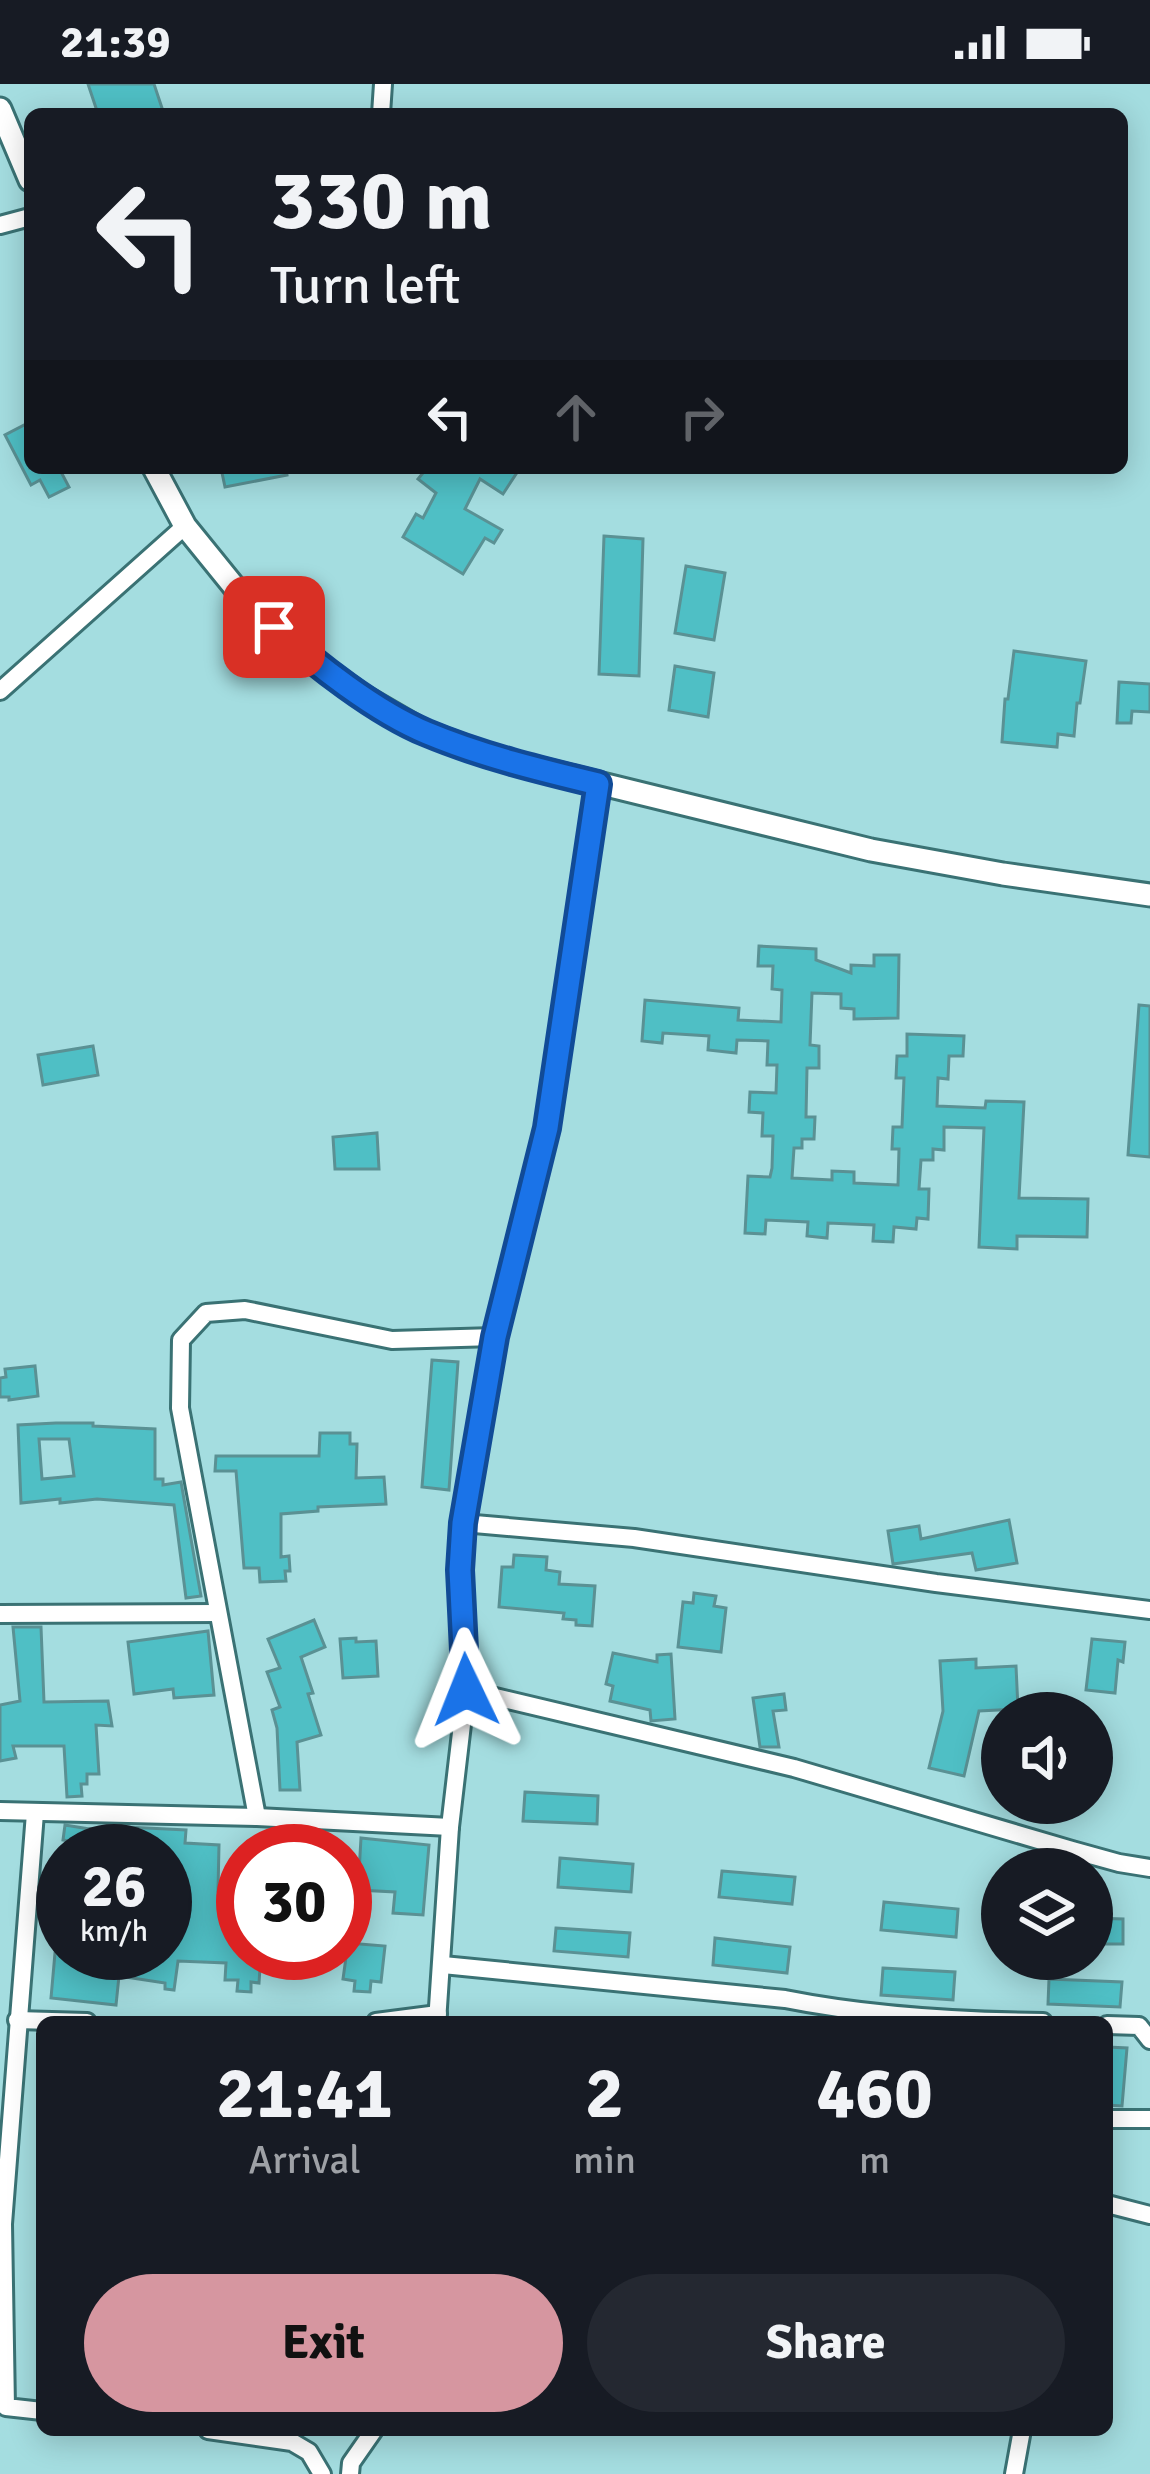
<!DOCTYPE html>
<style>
:root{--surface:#171b24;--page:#242831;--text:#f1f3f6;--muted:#9ea1a6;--accent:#d696a0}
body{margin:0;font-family:Signika,sans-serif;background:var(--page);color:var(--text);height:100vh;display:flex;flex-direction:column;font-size:45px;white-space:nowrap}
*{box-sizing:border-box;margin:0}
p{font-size:39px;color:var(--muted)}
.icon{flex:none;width:66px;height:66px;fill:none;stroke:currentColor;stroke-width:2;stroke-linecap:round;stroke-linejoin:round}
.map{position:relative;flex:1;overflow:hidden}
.sheet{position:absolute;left:36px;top:1932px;width:1077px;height:420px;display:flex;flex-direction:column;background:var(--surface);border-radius:18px;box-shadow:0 6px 30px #0003}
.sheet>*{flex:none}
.banner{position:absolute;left:24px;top:24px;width:1104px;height:366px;border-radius:18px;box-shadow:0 6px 30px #0003;background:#171b24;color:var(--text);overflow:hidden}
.tools{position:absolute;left:981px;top:1608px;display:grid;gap:24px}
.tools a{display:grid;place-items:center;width:132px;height:132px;border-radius:50%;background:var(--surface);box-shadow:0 6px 30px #0003;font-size:60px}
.speed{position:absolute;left:36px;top:1740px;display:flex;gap:24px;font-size:60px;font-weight:700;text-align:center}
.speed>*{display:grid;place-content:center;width:156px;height:156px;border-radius:50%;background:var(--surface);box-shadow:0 6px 30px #0003;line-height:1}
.speed small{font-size:30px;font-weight:400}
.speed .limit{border:18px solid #d22;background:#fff;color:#111}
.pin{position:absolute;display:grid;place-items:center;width:102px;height:102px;color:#fff;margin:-51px;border-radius:24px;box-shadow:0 6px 18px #0006}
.me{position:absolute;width:132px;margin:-66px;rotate:358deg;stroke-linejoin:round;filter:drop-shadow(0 0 9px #0008)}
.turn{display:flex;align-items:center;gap:42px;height:252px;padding:0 48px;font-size:54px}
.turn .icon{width:156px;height:156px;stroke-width:2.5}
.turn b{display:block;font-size:84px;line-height:102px}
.lanes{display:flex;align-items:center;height:114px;padding:0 48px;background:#0003;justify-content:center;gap:60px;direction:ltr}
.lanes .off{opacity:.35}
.eta{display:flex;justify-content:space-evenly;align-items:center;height:204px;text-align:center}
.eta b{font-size:72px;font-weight:700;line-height:84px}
.primary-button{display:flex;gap:24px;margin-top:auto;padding:24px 48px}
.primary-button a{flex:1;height:138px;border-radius:72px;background:var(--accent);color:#111;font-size:48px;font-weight:700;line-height:138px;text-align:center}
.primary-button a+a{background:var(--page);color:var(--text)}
.status{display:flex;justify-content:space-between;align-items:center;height:84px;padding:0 60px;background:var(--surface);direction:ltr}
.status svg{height:33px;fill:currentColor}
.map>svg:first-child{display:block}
</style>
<div class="status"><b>21:39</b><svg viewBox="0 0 49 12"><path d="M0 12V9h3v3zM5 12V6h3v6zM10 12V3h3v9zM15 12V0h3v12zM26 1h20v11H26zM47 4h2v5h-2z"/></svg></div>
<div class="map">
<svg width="1150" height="2390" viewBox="0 0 1150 2390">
<rect width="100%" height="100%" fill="#a4dde0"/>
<g fill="#4fbfc5" stroke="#5a9194" stroke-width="3" fill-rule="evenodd">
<path d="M88,0H154L164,30H98Z"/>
<path d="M30,338V384H64L60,386L69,403L49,413L40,396L31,401L5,351Z"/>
<path d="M221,384H286L287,391L225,403Z"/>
<path d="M427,384H520L503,410L480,395L465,425L502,446L494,459L485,454L463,490L403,453L416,430L423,434L436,409L418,395Z"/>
<path d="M604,452L643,455L639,592L599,590Z"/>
<path d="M686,482L725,489L714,556L675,549Z"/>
<path d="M1014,567L1086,577L1080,619H1077L1074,652L1058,650L1057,663L1002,658L1005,615H1008Z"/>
<path d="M675,582L714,589L708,633L669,626Z"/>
<path d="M1119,598L1150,600V628L1132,627L1131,639H1117Z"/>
<path d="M759,862L816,865V876L851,889V881L874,882V871H899L898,934L854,935V925L841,924V910L812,909L810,961L819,962V984H807L806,1033H815L814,1055H802V1064H794L792,1094L832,1096V1087L854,1088V1099L898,1101L899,1065H892L893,1043H902L904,994H896L897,972H907V950L964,952L963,972H949L948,995L938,994L937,1022L985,1024L986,1017L1024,1018L1019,1114L1088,1115L1087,1153L1017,1152V1165L979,1163L984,1044L944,1043V1066L933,1065V1076H921L919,1105H929L928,1135L917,1134L916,1145L894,1143L893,1158L873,1157L874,1141L828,1139L827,1154L807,1152L808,1138L766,1136L765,1150L745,1149L748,1092L770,1093L772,1084L773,1052H762L763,1029L749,1028L750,1008L776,1009L777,981H767L768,957L737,956L736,969L708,966L709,952L663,949L662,959L642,957L645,916L739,924L738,936L781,938L782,906L772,905L773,882H758Z"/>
<path d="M1139,921L1150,922V1073L1128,1071Z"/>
<path d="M93,962L98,991L43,1001L38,971Z"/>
<path d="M377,1049L379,1085H335L333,1053Z"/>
<path d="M432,1276L458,1278L449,1406L422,1403Z"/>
<path d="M35,1282L38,1312L9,1316V1313H0V1294L6,1293L5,1285Z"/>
<path d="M56,1339H93V1342L155,1345V1395H163V1401L181,1398L201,1512L186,1514L174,1421L97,1415L60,1419V1415L21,1419L18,1341ZM39,1355H69L74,1392L42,1395Z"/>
<path d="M320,1349H350V1360H357L356,1394L384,1393L386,1420L318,1423V1427L281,1430V1473L289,1472L290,1487H285L286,1497L260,1498L259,1484H244L236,1387H215L216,1372H319Z"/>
<path d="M1009,1436L1017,1479L976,1486L972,1469L893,1480L888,1447L919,1442L921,1455Z"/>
<path d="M514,1471L547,1473L546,1486L560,1488L559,1500L595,1502L592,1542L576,1541V1536L563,1535L564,1529L499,1523L502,1483H513Z"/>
<path d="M694,1509L716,1512L714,1522L726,1524L721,1568L678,1563L683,1518L693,1519Z"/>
<path d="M314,1536L325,1563L301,1573L313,1609L308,1610L321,1651L297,1658L300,1706H280L277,1644L272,1626L280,1623L267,1588L280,1584L268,1555Z"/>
<path d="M13,1543H41L44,1618L108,1617L112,1642L96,1641L99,1690H87V1700H81L82,1712L67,1713L64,1662H13L16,1674L0,1677V1621L20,1617Z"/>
<path d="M208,1547L214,1611L174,1614L173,1605L134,1610L128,1558Z"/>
<path d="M356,1554V1558L376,1557L378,1592L343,1594L340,1555Z"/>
<path d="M1092,1555L1125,1558L1123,1578L1118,1576L1115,1609L1086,1606Z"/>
<path d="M613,1569L657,1578V1571L671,1570L675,1635L651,1637L650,1626L610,1617L613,1602L606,1600Z"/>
<path d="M976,1575V1584L1016,1582L1018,1625L979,1627L964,1692L929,1684L943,1627L940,1577Z"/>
<path d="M784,1610L786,1626L773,1627L779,1663H760L753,1614Z"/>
<path d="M525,1708L598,1712L597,1740L523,1737Z"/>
<path d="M65,1741L126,1751L127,1743L186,1746L185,1759L219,1761L218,1807L243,1808V1869H261L259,1899L251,1898V1908L237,1907L238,1896H225L226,1879L178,1877L174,1906L165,1905V1899L119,1892L116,1921L51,1914L55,1869H165V1767H68L69,1757L63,1756Z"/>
<path d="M361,1754L429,1761L423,1831L393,1829L395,1808L358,1806Z"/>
<path d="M560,1774L633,1780L631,1808L558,1803Z"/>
<path d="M722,1787L795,1793L792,1820L719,1813Z"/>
<path d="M884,1818L958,1825L956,1853L881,1846Z"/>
<path d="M1092,1834L1123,1835V1860H1092Z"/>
<path d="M556,1844L630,1849L628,1873L554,1867Z"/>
<path d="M715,1854L790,1863L787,1889L713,1881Z"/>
<path d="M348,1859L385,1862L381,1898L371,1897L370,1908L354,1907L355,1897L343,1895Z"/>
<path d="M883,1884L955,1888L953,1916L881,1911Z"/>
<path d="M1049,1895L1122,1898L1120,1923L1048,1920Z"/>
<path d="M1107,1963L1127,1964L1122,2022L1107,2021Z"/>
</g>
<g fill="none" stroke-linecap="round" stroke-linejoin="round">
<g stroke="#3a7274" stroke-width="22">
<g id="minor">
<path d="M381,30L383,0"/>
<path d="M0,141L30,133"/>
<path d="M0,607L185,442"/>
<path d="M463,1439L634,1454L936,1499L1150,1526"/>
<path d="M0,1530L218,1529"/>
<path d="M466,1606L794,1684L1072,1766L1119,1779L1150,1784"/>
<path d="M0,1727L257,1733L450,1743"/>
<path d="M35,1729L3,2140L6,2323L42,2327"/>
<path d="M257,1733L180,1324L181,1256L206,1229L245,1226L392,1256L495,1253"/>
<path d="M443,1881L785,1915C870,1932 957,1937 1043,1938"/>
<path d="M17,1936L87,1938"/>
<path d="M376,1938L438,1930"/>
<path d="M437,1938L450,1743L466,1606L460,1485L463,1439L495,1253L547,1044L598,700"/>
<path d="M1107,1941L1139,1942L1150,1956"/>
<path d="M1107,2035H1150"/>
<path d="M1107,2120L1150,2131"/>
<path d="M208,2346L292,2358L309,2368L322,2390"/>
<path d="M350,2390L351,2379L374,2346"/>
<path d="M1014,2390L1022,2346"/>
</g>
</g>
<g stroke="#3a7274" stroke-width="27">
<g id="tertiary">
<path d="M0,25L30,96"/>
<path d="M154,384L185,442L249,521L298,565L361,611L423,647L492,673L871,766L1003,790L1150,811"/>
</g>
</g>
<use href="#minor" stroke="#fff" stroke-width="16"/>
<use href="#tertiary" stroke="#fff" stroke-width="21"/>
</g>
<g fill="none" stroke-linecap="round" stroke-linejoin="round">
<g stroke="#114b97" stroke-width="30">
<path id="route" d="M274,543C315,580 376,628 427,649C482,672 540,686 598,700L547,1044L495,1253L463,1439L460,1486L466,1606"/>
</g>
<use href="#route" stroke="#1a73e8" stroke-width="21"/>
</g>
</svg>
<div class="tools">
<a><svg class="icon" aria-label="sound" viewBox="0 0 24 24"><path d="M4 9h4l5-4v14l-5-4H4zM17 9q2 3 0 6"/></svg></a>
<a><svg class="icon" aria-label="layers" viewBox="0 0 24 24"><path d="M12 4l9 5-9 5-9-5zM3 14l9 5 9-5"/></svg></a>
</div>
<div class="speed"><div>26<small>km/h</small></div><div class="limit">30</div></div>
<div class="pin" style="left:274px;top:543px;background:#d93025"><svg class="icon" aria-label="arrive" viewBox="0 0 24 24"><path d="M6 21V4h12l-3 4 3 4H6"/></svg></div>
<svg class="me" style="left:466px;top:1606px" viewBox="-20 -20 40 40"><path d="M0-17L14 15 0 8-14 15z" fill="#1a73e8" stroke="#fff" stroke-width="4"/></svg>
<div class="banner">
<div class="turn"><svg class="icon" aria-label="left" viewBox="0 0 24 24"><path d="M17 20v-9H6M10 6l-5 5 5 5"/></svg><div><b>330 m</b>Turn left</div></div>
<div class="lanes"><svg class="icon" aria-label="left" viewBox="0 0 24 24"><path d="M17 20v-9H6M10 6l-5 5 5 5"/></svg><svg class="icon off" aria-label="ahead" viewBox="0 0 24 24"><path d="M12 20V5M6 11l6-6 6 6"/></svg><svg class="icon off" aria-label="right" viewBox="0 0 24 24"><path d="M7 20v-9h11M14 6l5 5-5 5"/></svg></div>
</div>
<section class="sheet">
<div class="eta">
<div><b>21:41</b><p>Arrival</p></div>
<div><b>2</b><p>min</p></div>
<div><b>460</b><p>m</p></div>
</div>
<div class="primary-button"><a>Exit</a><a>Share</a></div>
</section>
</div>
